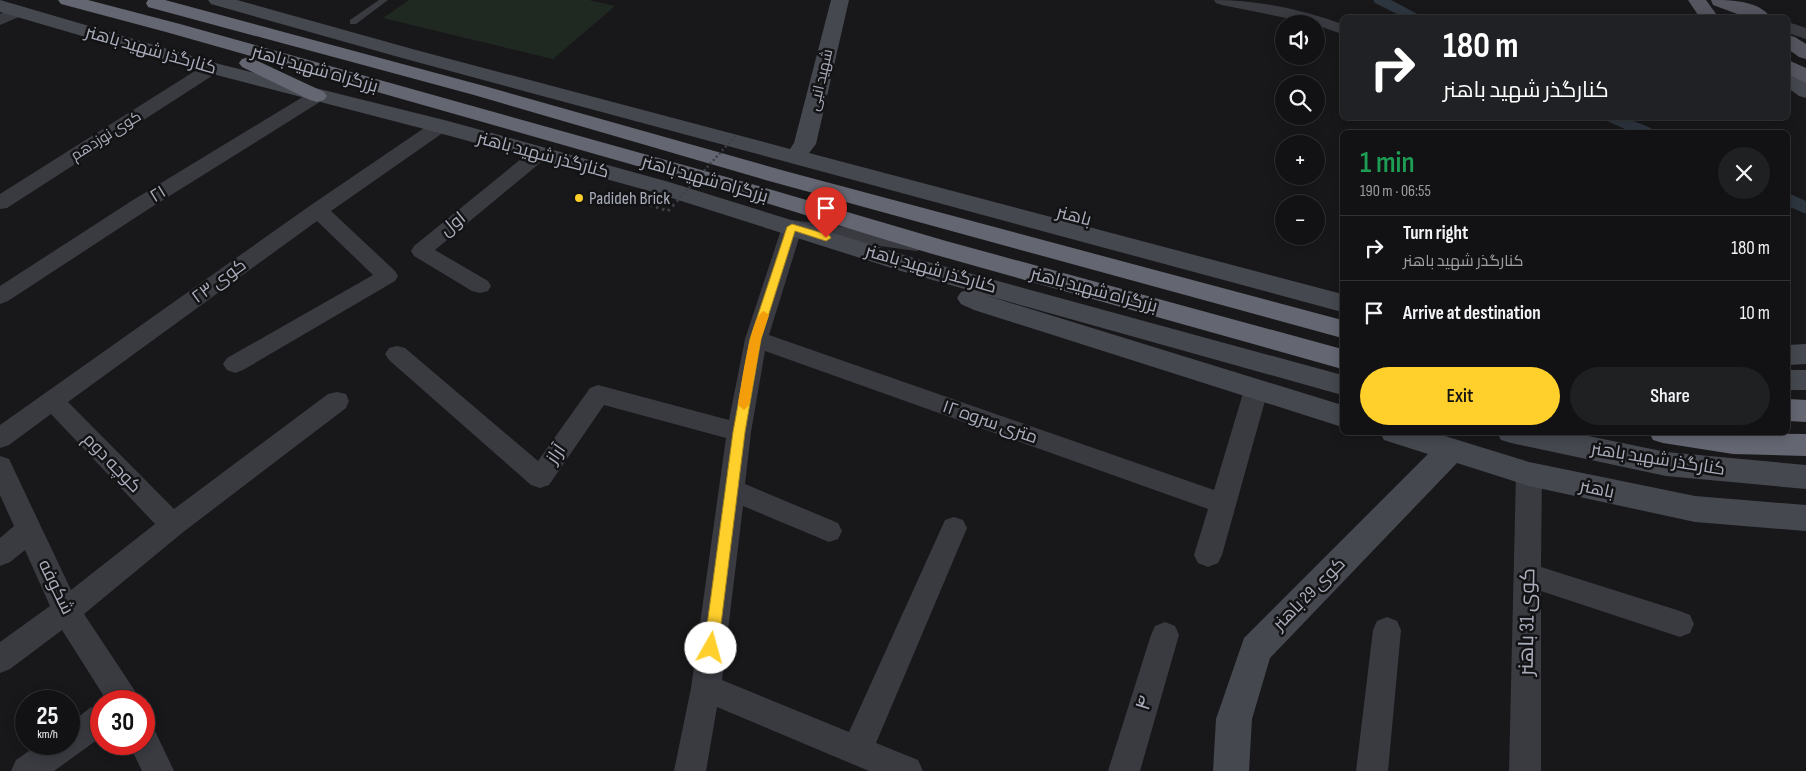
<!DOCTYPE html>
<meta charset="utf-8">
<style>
:root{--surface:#121214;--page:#1f2022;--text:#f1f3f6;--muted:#9c9ea0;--line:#313234;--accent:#ffcf2b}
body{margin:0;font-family:"Sofia Sans Condensed",Cairo,sans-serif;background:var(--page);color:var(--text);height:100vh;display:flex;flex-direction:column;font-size:19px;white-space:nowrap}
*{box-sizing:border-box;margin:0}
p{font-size:16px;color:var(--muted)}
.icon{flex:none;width:28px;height:28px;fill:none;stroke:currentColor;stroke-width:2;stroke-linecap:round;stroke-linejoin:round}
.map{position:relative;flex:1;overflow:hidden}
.panel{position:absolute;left:1340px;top:130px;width:450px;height:305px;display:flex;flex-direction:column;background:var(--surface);border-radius:8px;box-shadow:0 2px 12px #0003,0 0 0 1px var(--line)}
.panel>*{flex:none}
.guide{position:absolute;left:1340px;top:15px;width:450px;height:105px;border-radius:8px;box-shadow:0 2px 12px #0003,0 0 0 1px var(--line);background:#202124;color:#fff;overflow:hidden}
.buttons{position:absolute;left:1275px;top:15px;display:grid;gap:10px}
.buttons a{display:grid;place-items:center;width:50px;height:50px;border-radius:50%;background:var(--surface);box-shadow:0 2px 12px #0003,0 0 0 1px var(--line);font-size:25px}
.speed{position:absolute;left:15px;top:690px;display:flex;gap:10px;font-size:25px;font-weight:700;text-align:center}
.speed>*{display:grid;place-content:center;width:65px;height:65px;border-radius:50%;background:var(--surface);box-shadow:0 2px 12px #0003,0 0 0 1px var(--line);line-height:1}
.speed small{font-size:12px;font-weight:400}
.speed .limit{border:8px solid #d22;background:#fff;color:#111}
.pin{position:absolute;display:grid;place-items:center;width:42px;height:42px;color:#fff;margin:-51px -21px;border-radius:50% 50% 50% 0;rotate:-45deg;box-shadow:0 0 5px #0007}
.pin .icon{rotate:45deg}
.me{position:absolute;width:55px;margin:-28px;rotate:7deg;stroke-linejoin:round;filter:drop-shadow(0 0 4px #0008)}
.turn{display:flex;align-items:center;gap:18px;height:105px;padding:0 20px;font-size:22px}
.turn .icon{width:65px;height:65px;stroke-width:2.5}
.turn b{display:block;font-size:35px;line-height:42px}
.round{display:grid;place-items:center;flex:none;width:52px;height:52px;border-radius:26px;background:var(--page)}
.overview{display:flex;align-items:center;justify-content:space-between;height:85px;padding:0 20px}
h1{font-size:30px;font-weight:600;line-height:38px;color:#1e9e55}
.cta{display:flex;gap:10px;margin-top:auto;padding:10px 20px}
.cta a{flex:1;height:58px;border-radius:30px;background:var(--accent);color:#111;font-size:20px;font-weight:600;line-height:58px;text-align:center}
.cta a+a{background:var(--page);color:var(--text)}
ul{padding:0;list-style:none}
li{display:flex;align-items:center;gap:15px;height:65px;padding:0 20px;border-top:1px solid var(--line)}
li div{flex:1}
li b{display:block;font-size:19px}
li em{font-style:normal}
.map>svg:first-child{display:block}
</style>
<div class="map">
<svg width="1806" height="771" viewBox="0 0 1806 771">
<rect width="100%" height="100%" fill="#18181a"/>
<path fill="#1f2921" d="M409,0H589L615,6L553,59L383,18Z"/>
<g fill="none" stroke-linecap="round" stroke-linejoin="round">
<g fill="#2d353f" fill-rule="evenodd">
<path d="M1373,0H1391L1425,18H1405L1375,3Z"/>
<path d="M1605,118H1626L1651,128L1653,132H1632L1607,121Z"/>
<path d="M1788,193L1806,201V214L1788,206Z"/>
</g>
<path stroke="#3e4047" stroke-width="3" stroke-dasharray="2.5 4" stroke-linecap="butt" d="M649,201L647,204L668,211"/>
<path fill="#3a3b41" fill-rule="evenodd" d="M379,0H388L356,24H350V20Z"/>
<g fill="#3a3b41" fill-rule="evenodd">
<path d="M1214,0C1258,0 1301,9 1342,24V34L1316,25V24L1222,5L1216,3Z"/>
<path d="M20,6L26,8L28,11L26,14L0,25V14Z"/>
<path d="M1788,22L1806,28V39L1788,33Z"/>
<path d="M212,63L218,64L221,68L218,72L7,208L0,209V194L206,64Z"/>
<path d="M317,91L323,92L326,96L323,100L147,210L8,301L0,304V286L133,200L311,92Z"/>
<path d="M440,120L447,122L449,126L447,130L331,211L395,271L398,276L395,281L243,370L235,373L227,370L223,364L227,358L373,275L317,221L68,402L174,509L328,394L337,392L346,394L349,401L346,408L182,533L84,614L135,691L139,701H107L62,630L10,669L0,673V642L50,606L25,550L10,562L0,566V538L14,526L0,495V456L9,459L71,590L155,524L51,414L9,445L0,448V425L311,205L433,122Z"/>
<path d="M539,148L546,150L549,154L546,158L435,250L488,281L491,286L488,291L480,293L472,291L414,256L411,251L414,246L532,150Z"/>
<path d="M792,220L916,237L923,239L926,244L923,249L916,251L800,235L769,335L1214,490L1244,390L1248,384L1256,381L1264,384L1268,390L1222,555L1218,563L1208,567L1198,563L1194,555L1208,509L765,351L751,432L745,484L838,523L842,531L838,539L829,542L743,506L722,680L849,732L945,520L954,517L963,520L967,528L876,743L918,760L923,771H869L717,707L706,771H674L691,688L726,438L604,405L549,485L540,488L531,485L389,360L385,354L389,348L397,346L405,348L538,461L590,388L598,385L729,420L745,339L782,227L785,222Z"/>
<path d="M1529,464L1538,467L1542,474L1541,567L1680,611L1690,615L1694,624L1690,633L1680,637L1541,591V771H1509L1516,474L1520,467Z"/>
<path d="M1387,617L1397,621L1401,630L1388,771H1356L1373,630L1377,621Z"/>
<path d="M1165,622L1175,626L1179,635L1140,771H1108L1151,635L1155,626Z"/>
<path d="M101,704V737L54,771H11L16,760L39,744H69V724L90,708Z"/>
<path d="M144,727L155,731L174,771H142L129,744H144Z"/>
</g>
<g fill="#464850" fill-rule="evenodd">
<path d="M0,0L219,64L448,121L669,182L917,259L1342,375V395L985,295L1342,405V427L974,310L961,304L957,298L961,292L968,290L901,271L653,192L432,131L205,72L0,12Z"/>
<path d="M208,0H237L416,50L790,149L794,143L831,0H849L816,144L809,153L1342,294V312L402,58L211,4Z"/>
<path d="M1788,72L1795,74L1806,82V98L1799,96L1788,88Z"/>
<path d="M1806,344V364L1788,365V345Z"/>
<rect x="1788" y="370" width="18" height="20"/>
<path d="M1380,432H1432L1529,462L1695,496L1806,505V531L1695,522L1529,486L1457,463L1270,658L1252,719L1249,771H1213L1216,719L1244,638L1428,454L1384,440Z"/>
<path d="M1497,432H1569L1666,452L1806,465V489L1666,476L1511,443L1501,440Z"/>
</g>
<g fill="#54555f" fill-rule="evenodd">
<path d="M1688,0H1706L1719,18H1700Z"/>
<path d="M1711,0C1730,0 1759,0 1771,18H1748L1713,5Z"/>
<path d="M1788,35L1795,37L1806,44V59L1799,57L1788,49Z"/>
<path d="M1788,60L1806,68V83L1788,74Z"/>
</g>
<g fill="#646671" fill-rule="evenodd">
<path d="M58,0H88L180,24L769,189L946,241L1342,349V369L929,253L753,199L166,32L61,4Z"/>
<path d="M148,0H165L488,87L785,171L1342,320V338L769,181L474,95L148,7L146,3Z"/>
<path d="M249,57L324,92L327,96L324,100L317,102L310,100L242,67L239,63L242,59Z"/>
<path d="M1788,399L1806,400V422L1788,421Z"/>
<path d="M1649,432L1806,434V456L1733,454L1663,443L1653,440Z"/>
</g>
<path stroke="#3e4047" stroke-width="2.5" stroke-dasharray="2 2.5" stroke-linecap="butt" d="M677,201L737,134"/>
<path stroke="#3e4047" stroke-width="3" stroke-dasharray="2.5 4" stroke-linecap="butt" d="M668,211L678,200"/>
</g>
<path fill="#ffcf2b" stroke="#a6871c" d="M792,224L829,235L831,238L826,241L795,231L761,339L745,432L718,648L716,653L711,655L706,653L704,648L733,432L750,339L787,227Z"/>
<path fill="#f59e0b" d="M764,311L769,315L761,339L749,405L744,410L738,405C741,390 750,315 764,311Z"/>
<circle fill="#ffcf2b" stroke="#131315" stroke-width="2" cx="579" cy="198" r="5"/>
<g text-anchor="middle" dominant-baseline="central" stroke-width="5" stroke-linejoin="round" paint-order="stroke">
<g font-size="15" fill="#a9adbb" stroke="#131315">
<text transform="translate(821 80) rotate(-77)">شهید انبی</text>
<text transform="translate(106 136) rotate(-32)">کوی نوزدهم</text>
</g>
<g font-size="18" fill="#a9adbb" stroke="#131315">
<text transform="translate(151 50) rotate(16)">کنارگذر شهید باهنر</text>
<text transform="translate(315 69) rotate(16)">بزرگراه شهید باهنر</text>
<text transform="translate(543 155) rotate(15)">کنارگذر شهید باهنر</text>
<text transform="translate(705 179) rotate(16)">بزرگراه شهید باهنر</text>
<text transform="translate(158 194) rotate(-32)">۲۱</text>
<text transform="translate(1074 216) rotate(15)">باهنر</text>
<text transform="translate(453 224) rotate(-39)">اول</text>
<text transform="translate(931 269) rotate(16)">کنارگذر شهید باهنر</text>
<text transform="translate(219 281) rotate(-36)">کوی ۲۳</text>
<text transform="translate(1094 290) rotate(15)">بزرگراه شهید باهنر</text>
<text transform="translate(990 422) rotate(19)">۱۲ متری سروه</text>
<text transform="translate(556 454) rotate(-55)">آراز</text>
<text transform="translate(1658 459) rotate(9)">کنارگذر شهید باهنر</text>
<text transform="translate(112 463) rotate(46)">کوچه دوم</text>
<text transform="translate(1597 489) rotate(12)">باهنر</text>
<text transform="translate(56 587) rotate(64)">شکوفه</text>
<text transform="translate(1309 594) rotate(-45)">کوی 29 باهنر</text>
</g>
<g font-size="18" fill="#a9adbb" stroke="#131315" text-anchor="start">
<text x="589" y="198">Padideh Brick</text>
</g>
<g font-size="21" fill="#a9adbb" stroke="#131315">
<text transform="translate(1527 622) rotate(-89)">کوی 31 باهنر</text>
<text transform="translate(1144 703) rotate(-73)">۴</text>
</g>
</g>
</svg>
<div class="buttons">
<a><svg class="icon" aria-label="sound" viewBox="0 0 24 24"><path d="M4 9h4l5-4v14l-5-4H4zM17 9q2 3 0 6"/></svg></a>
<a><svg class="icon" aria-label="search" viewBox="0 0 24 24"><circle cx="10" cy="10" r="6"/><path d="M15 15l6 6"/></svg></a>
<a>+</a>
<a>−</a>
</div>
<div class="speed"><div>25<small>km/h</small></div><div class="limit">30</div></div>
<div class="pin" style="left:826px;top:238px;background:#d93025"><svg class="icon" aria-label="arrive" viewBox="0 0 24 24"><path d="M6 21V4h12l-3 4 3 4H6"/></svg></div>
<svg class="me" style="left:711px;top:648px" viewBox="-20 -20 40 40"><circle r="19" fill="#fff"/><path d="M0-13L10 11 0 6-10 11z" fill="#ffcf2b"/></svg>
<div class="guide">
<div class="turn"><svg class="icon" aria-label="right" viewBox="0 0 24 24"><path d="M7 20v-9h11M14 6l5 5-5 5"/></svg><div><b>180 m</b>کنارگذر شهید باهنر</div></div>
</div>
<section class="panel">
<div class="overview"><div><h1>1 min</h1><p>190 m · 06:55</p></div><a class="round"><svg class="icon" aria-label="close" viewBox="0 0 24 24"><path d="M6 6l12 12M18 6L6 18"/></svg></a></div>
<ul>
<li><svg class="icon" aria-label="right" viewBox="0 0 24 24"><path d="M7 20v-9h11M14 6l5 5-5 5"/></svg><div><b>Turn right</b><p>کنارگذر شهید باهنر</p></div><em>180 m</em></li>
<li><svg class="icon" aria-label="arrive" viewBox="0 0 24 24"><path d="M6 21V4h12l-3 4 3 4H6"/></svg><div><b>Arrive at destination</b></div><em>10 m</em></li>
</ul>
<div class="cta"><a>Exit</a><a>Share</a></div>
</section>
</div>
